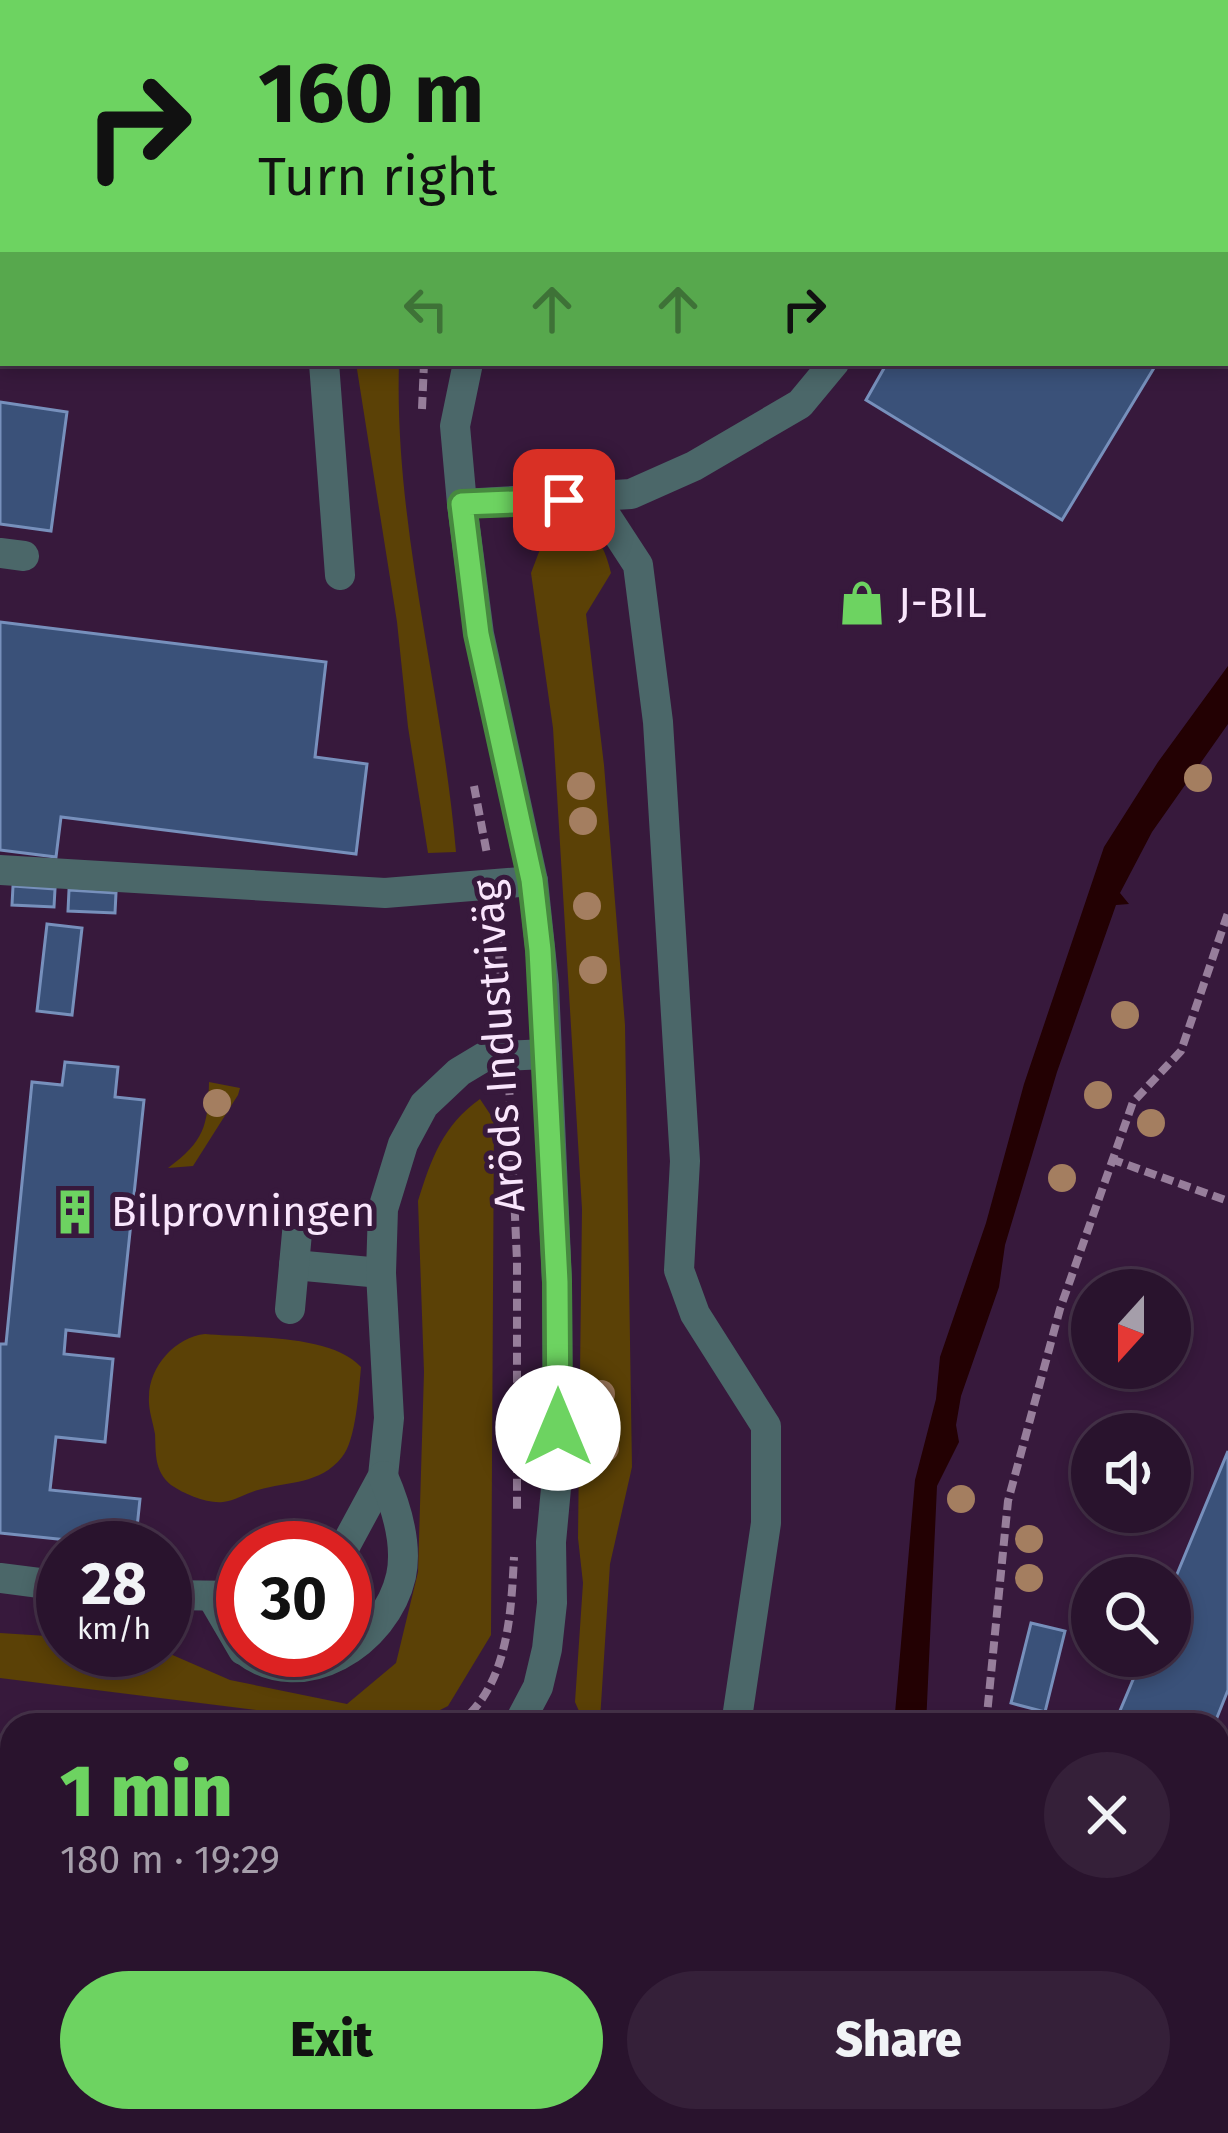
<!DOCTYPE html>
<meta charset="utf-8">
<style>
:root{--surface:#29132d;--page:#352039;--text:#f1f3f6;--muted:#a59eaa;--line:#453249;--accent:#6dd361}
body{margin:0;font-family:"Fira Sans",sans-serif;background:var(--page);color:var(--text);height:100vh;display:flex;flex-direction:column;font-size:45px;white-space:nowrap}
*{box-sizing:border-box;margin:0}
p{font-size:39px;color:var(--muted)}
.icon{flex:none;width:66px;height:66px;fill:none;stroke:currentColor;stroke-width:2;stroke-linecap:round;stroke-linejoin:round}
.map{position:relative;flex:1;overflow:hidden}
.drawer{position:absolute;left:0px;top:1713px;width:1230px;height:420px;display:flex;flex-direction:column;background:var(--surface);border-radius:36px 36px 0 0;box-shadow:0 6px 18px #0003,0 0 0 3px var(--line)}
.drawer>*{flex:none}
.hud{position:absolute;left:0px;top:0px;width:1230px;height:366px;box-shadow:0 6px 18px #0003,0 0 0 3px var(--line);background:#6dd361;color:#111;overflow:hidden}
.needle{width:78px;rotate:201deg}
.controls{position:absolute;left:1071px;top:1269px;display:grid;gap:24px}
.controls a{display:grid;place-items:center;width:120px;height:120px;border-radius:50%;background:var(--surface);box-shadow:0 6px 18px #0003,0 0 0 3px var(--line);font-size:60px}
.speed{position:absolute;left:36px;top:1521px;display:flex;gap:24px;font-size:60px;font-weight:700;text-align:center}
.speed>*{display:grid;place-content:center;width:156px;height:156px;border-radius:50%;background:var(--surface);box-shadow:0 6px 18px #0003,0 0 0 3px var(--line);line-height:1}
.speed small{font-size:30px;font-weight:400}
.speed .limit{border:18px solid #d22;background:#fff;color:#111}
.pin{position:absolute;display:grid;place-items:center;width:102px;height:102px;color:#fff;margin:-51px;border-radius:24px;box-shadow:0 6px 18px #0006}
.me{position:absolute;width:132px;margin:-66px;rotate:0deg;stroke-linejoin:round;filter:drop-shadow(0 0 9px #0008)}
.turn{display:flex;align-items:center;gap:42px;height:252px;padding:0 60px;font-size:54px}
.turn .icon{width:156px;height:156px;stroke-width:2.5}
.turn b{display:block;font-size:84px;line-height:102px}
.lanes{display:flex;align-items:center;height:114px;padding:0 60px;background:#0003;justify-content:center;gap:60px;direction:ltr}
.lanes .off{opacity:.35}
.round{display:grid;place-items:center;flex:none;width:126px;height:126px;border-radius:63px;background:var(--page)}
.summary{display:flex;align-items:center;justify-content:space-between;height:204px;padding:0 60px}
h1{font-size:72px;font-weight:800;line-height:90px;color:var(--accent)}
.button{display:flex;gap:24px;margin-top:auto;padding:24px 60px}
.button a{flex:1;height:138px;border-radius:72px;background:var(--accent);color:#111;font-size:48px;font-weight:800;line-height:138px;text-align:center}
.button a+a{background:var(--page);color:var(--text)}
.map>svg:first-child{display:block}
</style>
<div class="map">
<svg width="1228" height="2133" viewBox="0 0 1228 2133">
<rect width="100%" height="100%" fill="#37193c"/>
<g fill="#5b4106">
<path d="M356,363H399C394,527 442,689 456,852L428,853L408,727L397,622Z"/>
<path d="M574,524C598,532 605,549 611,573L586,614L604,765L625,1025L632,1467L610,1564L600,1720L582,1718L575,1702L583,1583L578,1538L582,1209L553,728L531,573L545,536L563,525Z"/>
<path d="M209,1082L240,1088L238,1095L193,1166L168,1168C204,1141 208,1127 209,1082Z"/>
<path d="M480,1099L494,1120L491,1635L448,1706L410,1725H293L289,1714L0,1678V1633L63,1637V1650H161L230,1680L347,1704L396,1663L418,1572L424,1372L418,1201C431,1159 443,1125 480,1099Z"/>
<path d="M205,1334C249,1338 331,1334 361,1367C359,1389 356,1441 342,1457C320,1485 288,1481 258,1490C247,1493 235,1501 223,1502C208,1504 184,1494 171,1485C154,1471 156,1453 155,1434C153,1422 148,1409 149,1397C149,1366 176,1337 205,1334Z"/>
</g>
<path fill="#230103" d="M1228,666V724L1152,832L1120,893L1129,904L1116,905L1057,1072L1005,1245L999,1287L961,1396L956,1425L959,1442L937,1486L926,1725H894L915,1480L936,1399L940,1357L986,1223L1024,1084L1104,847L1158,762Z"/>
<g fill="#3a5179" stroke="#7790bc" stroke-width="3">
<path d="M62,0H219V3H63Z"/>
<path d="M887,363H1157L1062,520L866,400Z"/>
<path d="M0,402L67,412L51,531L0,524Z"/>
<path d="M0,622L326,662L315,757L367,764L356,854L61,817L56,857L0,850Z"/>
<path d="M13,886L55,889L54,907L12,905Z"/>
<path d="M69,890L116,893L115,913L68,911Z"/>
<path d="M47,924L82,928L72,1015L37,1011Z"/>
<path d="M65,1062L118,1067L115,1097L144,1100L119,1336L66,1330L64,1354L113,1359L105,1442L56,1437L50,1490L140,1499L135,1547L0,1533V1344H6L32,1082L62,1085Z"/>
<path d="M1228,1451V1690L1214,1725H1114L1143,1656H1170V1591Z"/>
<path d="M1031,1623L1065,1631L1045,1712L1011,1703Z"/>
<path d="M1218,1772L1228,1776V1945L1218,1969Z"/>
<path d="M2,1971L12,1972V2107L0,2106Z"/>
<path d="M135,2121H296L295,2133H240Z"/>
</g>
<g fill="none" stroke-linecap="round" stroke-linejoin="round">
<g stroke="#977e9b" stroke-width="8" stroke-dasharray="12 6" stroke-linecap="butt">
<path d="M944,3L946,0"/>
<path d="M422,409L424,363"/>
<path d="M474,786L487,854"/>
<path d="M496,916L505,1027"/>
<path d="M509,1083L517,1261V1512"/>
<path d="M1111,1159L1228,1201"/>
<path d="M560,1717L580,1725"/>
<path d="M457,1725C508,1687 511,1615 514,1557"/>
<path d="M986,1725L1008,1501L1060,1309L1133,1102L1181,1051L1228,913"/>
<path d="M915,2133L918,2121"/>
</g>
<g stroke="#4b6769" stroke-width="30">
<path d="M254,0L255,3"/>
<path d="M496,0L510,3"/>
<path d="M559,3L560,0"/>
<path d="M647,3L648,0"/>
<path d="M692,3L693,0"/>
<path d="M990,3L992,0"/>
<path d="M324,363L340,575"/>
<path d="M468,363L455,426L462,504L479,634L533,881L544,985L557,1282L558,1467L551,1542L552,1603L547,1649L538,1687L518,1725"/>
<path d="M595,499L638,565L658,722L685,1161L679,1270L695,1314L766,1426V1523L736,1725"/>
<path d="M462,504L631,494L694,466L800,404L834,363"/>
<path d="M0,553L24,556"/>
<path d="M0,870L385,893L533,881"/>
<path d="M294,1265L381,1273"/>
<path d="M290,1309L298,1222"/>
<path d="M344,1548L383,1476L389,1418L381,1273L383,1209L403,1144L424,1105L459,1072L484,1057L547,1054"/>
<path d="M0,1578L63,1586"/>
<path d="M165,1595L243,1596"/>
<path d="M212,1597L243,1650"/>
<path d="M244,1650C302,1696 386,1643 401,1576C408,1543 396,1506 383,1476"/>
<path d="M0,1756L12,1757"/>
<path d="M0,1961H12"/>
</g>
</g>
<g fill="#a47e60">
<circle cx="1198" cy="778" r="14"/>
<circle cx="581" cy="786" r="14"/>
<circle cx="583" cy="821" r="14"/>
<circle cx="587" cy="906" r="14"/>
<circle cx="593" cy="970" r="14"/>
<circle cx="1125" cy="1015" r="14"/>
<circle cx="1098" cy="1095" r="14"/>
<circle cx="217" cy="1103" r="14"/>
<circle cx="1151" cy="1123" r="14"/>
<circle cx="1062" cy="1178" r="14"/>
<circle cx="601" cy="1394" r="14"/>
<circle cx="605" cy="1448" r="14"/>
<circle cx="961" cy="1499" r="14"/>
<circle cx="1029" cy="1539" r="14"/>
<circle cx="1029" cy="1578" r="14"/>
</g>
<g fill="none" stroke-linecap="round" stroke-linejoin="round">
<g stroke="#47893f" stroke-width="30">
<path id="route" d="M558,1428L557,1282L540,950L532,880L478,634L462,504L564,500"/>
</g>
<use href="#route" stroke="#6dd361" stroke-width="21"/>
</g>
<defs>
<g id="shop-bare" transform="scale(3.6)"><path d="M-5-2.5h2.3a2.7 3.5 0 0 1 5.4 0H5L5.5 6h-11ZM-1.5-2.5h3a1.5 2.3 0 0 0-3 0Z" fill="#6dd361" stroke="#37193c" stroke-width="2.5" paint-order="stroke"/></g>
<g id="building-bare" transform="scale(3.6)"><path d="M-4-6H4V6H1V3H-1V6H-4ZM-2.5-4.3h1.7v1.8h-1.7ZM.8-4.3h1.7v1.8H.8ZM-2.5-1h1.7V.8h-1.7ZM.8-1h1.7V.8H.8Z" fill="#6dd361" stroke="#37193c" stroke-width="2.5" paint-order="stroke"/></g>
</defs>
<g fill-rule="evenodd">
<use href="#shop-bare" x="862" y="603"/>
<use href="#building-bare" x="75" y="1212"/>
</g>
<g text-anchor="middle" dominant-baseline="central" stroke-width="10" stroke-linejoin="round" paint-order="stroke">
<g font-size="42" fill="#f9e5fc" stroke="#37193c" text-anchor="start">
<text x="898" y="603">J-BIL</text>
<text x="111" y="1212">Bilprovningen</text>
</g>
<g font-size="42" fill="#f9e5fc" stroke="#37193c">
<text transform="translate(499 1046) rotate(-94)">Aröds Industriväg</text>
</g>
</g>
</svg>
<div class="controls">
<a><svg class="needle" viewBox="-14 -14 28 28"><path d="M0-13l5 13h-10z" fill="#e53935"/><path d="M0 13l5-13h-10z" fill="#a59eaa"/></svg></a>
<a><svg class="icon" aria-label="sound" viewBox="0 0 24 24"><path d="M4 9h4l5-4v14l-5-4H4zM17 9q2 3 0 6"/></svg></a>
<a><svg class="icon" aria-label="search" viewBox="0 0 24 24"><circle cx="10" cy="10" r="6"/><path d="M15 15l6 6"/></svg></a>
</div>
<div class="speed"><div>28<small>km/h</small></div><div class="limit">30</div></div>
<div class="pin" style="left:564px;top:500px;background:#d93025"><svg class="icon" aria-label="arrive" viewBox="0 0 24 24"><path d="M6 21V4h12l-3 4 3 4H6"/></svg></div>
<svg class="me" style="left:558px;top:1428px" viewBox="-20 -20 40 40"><circle r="19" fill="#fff"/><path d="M0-13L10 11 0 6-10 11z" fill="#6dd361"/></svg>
<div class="hud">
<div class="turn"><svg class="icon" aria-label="right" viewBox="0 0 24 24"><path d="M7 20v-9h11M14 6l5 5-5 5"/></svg><div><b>160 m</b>Turn right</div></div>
<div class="lanes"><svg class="icon off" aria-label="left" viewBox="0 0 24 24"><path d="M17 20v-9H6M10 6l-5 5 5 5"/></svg><svg class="icon off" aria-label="ahead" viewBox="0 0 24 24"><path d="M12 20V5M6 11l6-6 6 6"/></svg><svg class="icon off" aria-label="ahead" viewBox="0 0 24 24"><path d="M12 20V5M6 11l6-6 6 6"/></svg><svg class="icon" aria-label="right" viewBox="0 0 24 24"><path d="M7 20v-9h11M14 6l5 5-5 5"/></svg></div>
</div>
<section class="drawer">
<div class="summary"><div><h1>1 min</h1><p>180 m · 19:29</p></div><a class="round"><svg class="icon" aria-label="close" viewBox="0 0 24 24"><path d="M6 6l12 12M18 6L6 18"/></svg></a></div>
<div class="button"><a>Exit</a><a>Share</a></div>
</section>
</div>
